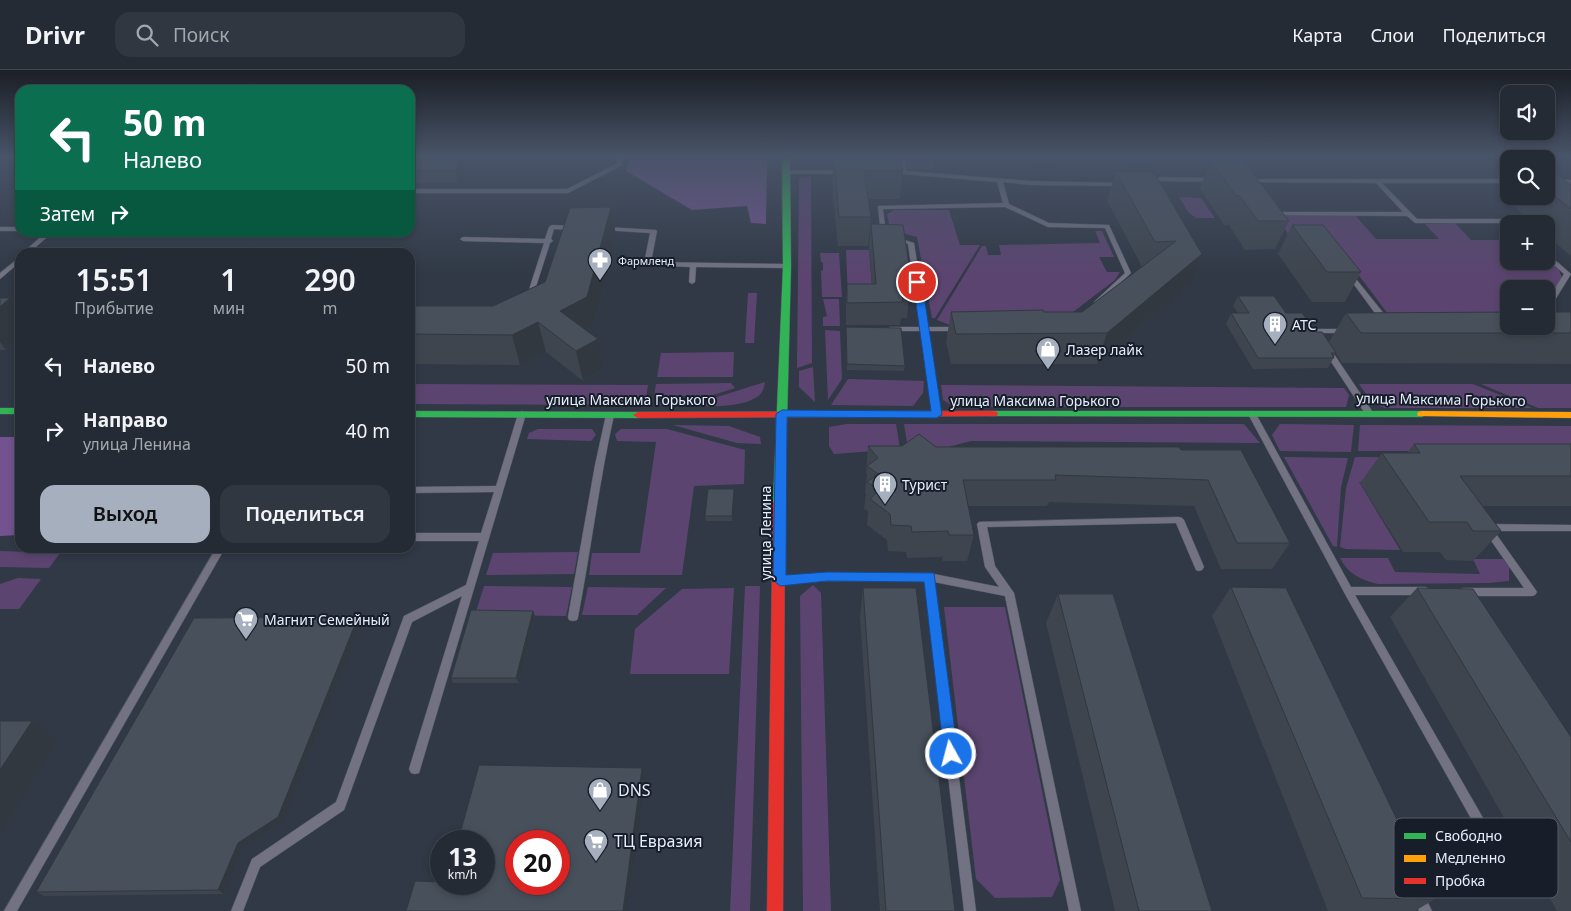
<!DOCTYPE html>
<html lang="ru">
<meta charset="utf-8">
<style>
:root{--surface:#252b34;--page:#313740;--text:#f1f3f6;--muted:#a3a7ac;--line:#42474f;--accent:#a6afbe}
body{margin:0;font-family:"Noto Sans",sans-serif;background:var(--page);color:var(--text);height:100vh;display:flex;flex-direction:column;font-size:19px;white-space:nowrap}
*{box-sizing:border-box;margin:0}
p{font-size:16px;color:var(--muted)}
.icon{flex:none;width:28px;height:28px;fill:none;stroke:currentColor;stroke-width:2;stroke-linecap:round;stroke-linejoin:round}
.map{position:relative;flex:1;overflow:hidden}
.details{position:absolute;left:15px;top:178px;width:400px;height:305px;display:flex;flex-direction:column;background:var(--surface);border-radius:15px;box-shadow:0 2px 8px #0003,0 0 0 1px var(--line)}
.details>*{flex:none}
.top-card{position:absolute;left:15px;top:15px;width:400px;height:152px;border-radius:15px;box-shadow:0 2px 8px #0003,0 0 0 1px var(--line);background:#0b6e4f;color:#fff;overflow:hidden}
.controls{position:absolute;left:1500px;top:15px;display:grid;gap:10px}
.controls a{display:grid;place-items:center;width:55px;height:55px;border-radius:10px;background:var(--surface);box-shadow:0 2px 8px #0003,0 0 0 1px var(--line);font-size:25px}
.speed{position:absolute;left:430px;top:760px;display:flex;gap:10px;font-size:25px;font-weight:700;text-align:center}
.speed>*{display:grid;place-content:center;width:65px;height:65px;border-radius:50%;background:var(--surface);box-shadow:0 2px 8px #0003,0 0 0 1px var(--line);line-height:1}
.speed small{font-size:12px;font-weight:400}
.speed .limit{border:8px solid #d22;background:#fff;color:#111}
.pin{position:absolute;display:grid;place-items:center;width:42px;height:42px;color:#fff;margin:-21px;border:2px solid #fff;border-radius:50%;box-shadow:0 1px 5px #0007}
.me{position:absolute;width:55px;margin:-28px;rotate:353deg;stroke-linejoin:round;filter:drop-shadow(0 0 4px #0008)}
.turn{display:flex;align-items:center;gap:18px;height:105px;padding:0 25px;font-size:22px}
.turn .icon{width:65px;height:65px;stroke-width:2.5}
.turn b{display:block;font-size:35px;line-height:42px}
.then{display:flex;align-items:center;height:48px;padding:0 25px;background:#0003;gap:10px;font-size:19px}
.eta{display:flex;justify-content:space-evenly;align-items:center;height:85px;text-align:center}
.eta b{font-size:30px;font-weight:600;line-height:35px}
.primary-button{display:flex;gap:10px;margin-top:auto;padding:10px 25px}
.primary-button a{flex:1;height:58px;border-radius:15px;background:var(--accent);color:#111;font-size:20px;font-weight:600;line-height:58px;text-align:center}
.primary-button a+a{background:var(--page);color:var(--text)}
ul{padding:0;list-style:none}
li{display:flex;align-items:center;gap:15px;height:65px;padding:0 25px}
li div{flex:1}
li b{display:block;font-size:19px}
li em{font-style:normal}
header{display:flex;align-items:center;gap:30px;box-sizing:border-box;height:70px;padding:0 25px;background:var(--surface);border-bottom:1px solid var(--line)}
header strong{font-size:24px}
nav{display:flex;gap:28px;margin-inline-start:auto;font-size:18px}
.search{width:350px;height:45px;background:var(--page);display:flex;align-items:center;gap:12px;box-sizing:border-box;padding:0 18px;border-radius:15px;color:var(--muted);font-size:19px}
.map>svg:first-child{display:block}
</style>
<header>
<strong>Drivr</strong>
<div class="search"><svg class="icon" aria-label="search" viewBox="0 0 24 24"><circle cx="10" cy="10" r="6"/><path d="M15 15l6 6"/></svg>Поиск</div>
<nav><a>Карта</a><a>Слои</a><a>Поделиться</a></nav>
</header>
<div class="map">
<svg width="1571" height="841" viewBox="0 0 1571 841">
<rect width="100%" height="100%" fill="#313946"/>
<g fill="#5b4570">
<path d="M904,86H933L936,96L933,99H907Z"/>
<path d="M811,106L812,293L797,298L799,108Z"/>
<path d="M1179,127L1201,128L1215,148H1196L1188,142Z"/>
<path d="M894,140H949L960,175H980L935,248H932L917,167L890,160L887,144Z"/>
<path d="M1287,145H1355L1376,169H1439L1425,154L1455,153L1471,170H1509V191H1546V189L1559,200L1562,208L1546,231V219H1509V245L1397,256L1345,187L1289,165L1277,149Z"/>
<path d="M1095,161H1102L1114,187H1099L1107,202H1120L1115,210L1073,242H1018L950,255L937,250L982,176H986L988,185H1001L999,175L1100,173Z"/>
<path d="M846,180H869L873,228L848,227Z"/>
<path d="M820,183H839L842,227H822L821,201L823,200V193L821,192Z"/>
<path d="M748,223H757L754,273H745Z"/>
<path d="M823,229H839L840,256H823V247L827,246Z"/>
<path d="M825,260L840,261L842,309L828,330Z"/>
<path d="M734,282L733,307H657L661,283Z"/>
<path d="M813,297L815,332L799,317V301Z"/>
<path d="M848,309L924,311L923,323L913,336L831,335Z"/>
<path d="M765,312C764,319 762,325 755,328C735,341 682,335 657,335L658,331L708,330Z"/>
<path d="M731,313L735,318L710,326H654L656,314Z"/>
<path d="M410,314L648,315L645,335L410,334Z"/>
<path d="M1359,314H1473L1532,338H1385L1372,333Z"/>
<path d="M1481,314H1571V338H1538Z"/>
<path d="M941,315L1344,318L1349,325L1346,337H954L943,330Z"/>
<path d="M847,354H896L900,379L834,384L829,376V357Z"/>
<path d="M904,354H1244L1260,373L971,371L944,378L908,379Z"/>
<path d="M1280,354L1354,355L1351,382L1280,381L1272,365Z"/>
<path d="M673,355L729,356L760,367L761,374L737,373Z"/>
<path d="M1360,355L1571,356V381H1358Z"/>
<path d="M538,359H592L596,365L591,371L527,369L529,363Z"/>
<path d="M621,359H667L745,380L744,414L694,416L682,505H589L592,483H640L656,372L617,371L615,364Z"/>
<path d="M1284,387L1348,388L1341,417L1337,477L1333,476Z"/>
<path d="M1355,387L1571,389L1394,412H1359L1400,480L1346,479L1340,477L1346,418Z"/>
<path d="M0,481L60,483L49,498L0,497Z"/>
<path d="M578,482L574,504L486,505L493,483Z"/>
<path d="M1340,488H1388L1395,502L1480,504L1473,489H1503L1509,497V511L1489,513L1378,514C1361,510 1348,504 1340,488Z"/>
<path d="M18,508L41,509L19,539H0V514Z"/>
<path d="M813,515L821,523L831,841H803L800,526Z"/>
<path d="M484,516L572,517L566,546L475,545Z"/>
<path d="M745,516H760L750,841H730Z"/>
<path d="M588,517L666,518L637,545H582Z"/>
<path d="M734,518L729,604H630L635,559L682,519Z"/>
<path d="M944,537H1005L1060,810L1052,827L995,828L976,809Z"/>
</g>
<g fill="#72538f">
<path d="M630,86H767L766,154L751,153L747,136L692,140L626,101Z"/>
<path d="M0,367H20V465L0,466Z"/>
</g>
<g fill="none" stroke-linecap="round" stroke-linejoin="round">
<g stroke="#4f5762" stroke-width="1">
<g id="lane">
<path d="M618,86H624L621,96L568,123H410V119H567L616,94Z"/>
<path d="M898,86H904L906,101L1031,111L1126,113L1127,114L1124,116L1031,115L1003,112L1009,134L1049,153L1109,155L1131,203L1098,234H1094V232L1125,203L1105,158L1048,157L1005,137L883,139L886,165L881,166L878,136L1003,133L997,112L891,103V101H900Z"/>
<path d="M786,101L845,100L848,102L845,104H784V102Z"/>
<path d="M1160,107L1214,108L1217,110L1214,112L1160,111L1147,115L1144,113Z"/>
<path d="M1247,109H1509V113H1382L1417,149H1508L1514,154H1509V155L1506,153H1415L1407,146L1273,145L1271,144V142H1403L1376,113L1245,112L1244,111Z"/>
<path d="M1546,109L1571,110V114L1546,113Z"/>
<path d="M552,155L574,156L577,158L574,160L554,159L551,169L553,171L550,173L532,229L529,231L526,229L544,173L463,171L460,169L463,167L545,169L549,157Z"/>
<rect x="0" y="157" width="20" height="4"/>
<path d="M605,157L656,160L657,161L651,192L787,194L790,196L787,198L696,197L695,212L692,214L689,212L690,197L645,195L644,194L650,163L603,160V158Z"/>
<path d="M46,162H53L30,182H24Z"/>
<path d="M895,167L914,173L927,257H959L963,259L959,261H928L941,345L937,348L933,345L921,261H890L886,259L890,257H920L908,174L893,170V168Z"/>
<path d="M1546,182L1571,204L1550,238L1546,240V232L1564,204L1546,188Z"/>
<path d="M20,187V192L0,209V203Z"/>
<path d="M1350,203L1352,204L1389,250V254H1383L1347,205Z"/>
<path d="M1312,259H1351V263H1320L1372,341L1373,343L1372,345H1366L1311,261Z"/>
<path d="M522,341L526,344L419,703L415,704L411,703L409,699L462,526L412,552L344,740L260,797L243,841H231L252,789L336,732L404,546L466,515L479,471H410V463H481L494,422L410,423V417L496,416L518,344Z"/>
<path d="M1252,341L1256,344L1351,517H1425L1428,518L1430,521L1428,524L1425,525H1355L1510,795L1512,799L1510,803L1506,805L1410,807L1406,805L1404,801L1406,797L1410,795L1496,793L1345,524L1248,344Z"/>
<path d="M610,342L614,345C599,412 591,480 578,547L577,550L573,551L569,550L568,547L595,395L606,345Z"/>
<path d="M1179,447L1182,448L1184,450L1204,497L1202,500L1199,501L1196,500L1176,453L987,457L995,496L1014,523L1081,841H1069L1005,526L934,512L976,841H964L925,511H827L782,514L779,513L777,510L779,507L827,503H929L999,517L985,497L977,454L979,452Z"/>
<path d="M1486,454L1571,455V461H1494L1535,519L1537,522L1535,525L1532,526H1463L1460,525L1458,522L1460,519L1463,518H1524L1483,459L1481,457L1483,455Z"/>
<path d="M216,478H225L17,841H4Z"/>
<path d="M1418,819L1422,821L1432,841H1419L1412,825L1414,821Z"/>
</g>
</g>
<g stroke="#4f5762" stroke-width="1">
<g id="fast">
<path d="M782,86H790L791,196L785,432L779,436L773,432L783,196Z"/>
<rect x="0" y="338" width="20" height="6"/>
<path d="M410,341L638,342L643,345L638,348L410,347Z"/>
<path d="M993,341H1422L1427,344L1422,347L989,346L988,344L989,342Z"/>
</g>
</g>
<g stroke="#4f5762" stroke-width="1">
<path id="slow" d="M1422,341L1571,342V348L1418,346L1417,344L1418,342Z"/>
</g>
<g stroke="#4f5762" stroke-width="1">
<g id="jam">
<path d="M993,341L997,342L998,344L997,346L638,348L633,345L638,342Z"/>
<path d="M779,428L785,432L783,841H767L773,432Z"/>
</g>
</g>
<use href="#lane" fill="#727282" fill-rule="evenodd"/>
<use href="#fast" fill="#30b455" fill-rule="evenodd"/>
<use href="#slow" fill="#ff9f0a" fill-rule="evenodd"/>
<use href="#jam" fill="#e5322d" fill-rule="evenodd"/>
</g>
<g fill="#3e454e">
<path d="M410,86H474L458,113H410Z"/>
<path d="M843,86H900L903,101L900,129H868L871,147L868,176H838L832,115L834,87H843Z"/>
<path d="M1029,86H1055L1053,94L1032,93Z"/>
<path d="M1121,86H1159L1156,94H1125Z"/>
<path d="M1469,86H1481L1477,93Z"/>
<path d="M1211,90L1289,151L1275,179L1245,180L1229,155H1224L1200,118Z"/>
<path d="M1116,102H1151L1190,213L1097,294H951L946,272L951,242H1082L1142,197L1107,130Z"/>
<path d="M1546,102L1571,115V186L1546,165V154H1534L1505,129L1509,124V126H1546Z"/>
<path d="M611,137L616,166L593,257L587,261L598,269L604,299L583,311L546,282L520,295L410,294V236H493L545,212Z"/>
<path d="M871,154L910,202L908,216L909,225L907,248H901L900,255H846V236L847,214H872L869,176Z"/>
<path d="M1292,155L1361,202L1345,232H1312L1278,184Z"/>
<path d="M1238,226L1286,243L1316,262L1329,272L1346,243L1571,242V294L1342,293L1336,283L1328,298L1253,299L1226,254L1231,243H1238L1233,236Z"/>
<path d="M0,228H10L20,241V266L6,280H0Z"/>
<path d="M846,257L905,296L904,301L847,300Z"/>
<path d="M1414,374H1571V436H1482L1501,461L1473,491L1446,490L1440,482H1403L1360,413L1382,383H1407Z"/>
<path d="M868,376L1181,380L1290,473L1272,499H1221L1194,436L1049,432L1047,436H968L974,465L967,491H943L942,487L907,488L906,482L888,481L887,470L867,455L868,441L864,439L866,424L865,423L867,404L866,403Z"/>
<path d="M734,419V425L732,451H706L705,446Z"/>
<path d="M1231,517L1435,829L1415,841H1328L1212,546Z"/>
<path d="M863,518L955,841H880L860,547Z"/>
<path d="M1417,518L1571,667V841H1557L1390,547Z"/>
<path d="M1058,524L1212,841H1115L1046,553Z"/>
<path d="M533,541L535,546L519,613H453L451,608Z"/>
<path d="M362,552L283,752L243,777L224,824L44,826L36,822Z"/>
</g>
<g fill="#323840">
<path d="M463,86H474L458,113L455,101Z"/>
<path d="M611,137L616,166L593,257L567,271L560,241Z"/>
<path d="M1202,184L1190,213L1097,294L1107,263Z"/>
<path d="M10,228L20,241V266L6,280L0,272V237Z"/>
<path d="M538,252L546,282L520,295L512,265Z"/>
<path d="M598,269L604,299L583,311L576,281Z"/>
<path d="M734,419V425L732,451V446Z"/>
<path d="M533,541L535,546L519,613L516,608Z"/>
<path d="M358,547L362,552L283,752L243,777L224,824L218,820L238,773Z"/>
<path d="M32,651L58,670L0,763V700Z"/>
<path d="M642,698L645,708L627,841H623Z"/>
</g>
<g fill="#48505b" stroke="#323840" fill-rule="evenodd">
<path d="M410,86H463L455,101L410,100Z"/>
<path d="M847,86H900L903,101H864L871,147H839L834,87H847Z"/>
<path d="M1211,90H1243L1289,151H1258L1240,126H1236Z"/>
<path d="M1116,102H1151L1156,106L1202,184L1107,263L956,264L951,242L1043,240L1044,242H1082L1176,171L1155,172Z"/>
<path d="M1546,102H1554L1571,115V139L1546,119Z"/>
<path d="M611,137L587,227L560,241L598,269L576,281L538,252L512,265L410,264V236H493L545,212L570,138Z"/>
<path d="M871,154L903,155L910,202H906L909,225H902L903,232L847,233V214H876Z"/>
<path d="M1292,155H1323L1361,202H1327Z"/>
<path d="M1238,226H1274L1286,243H1302L1316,262H1322L1336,283H1331L1334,288H1258L1231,243H1249Z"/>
<path d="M0,228H10L0,237Z"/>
<path d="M1509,242V256H1546V242H1571V263H1361L1346,243Z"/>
<path d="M846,257L901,258L905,296L847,294Z"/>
<path d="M919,364L936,377H1179L1181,380H1241L1290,473H1237L1208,410L1055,405L1056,410H963L974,465H949L948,461L912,462L911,456L891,455L890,444L870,429L879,420L867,412L878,404L867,396L878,388L868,376H902Z"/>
<path d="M1414,374H1571V406H1460L1501,461H1473L1467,452H1429L1382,383H1420Z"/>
<path d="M708,419H734L732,446H705Z"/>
<path d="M1231,517L1286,518L1435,829L1362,828Z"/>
<path d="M863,518H916L955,841H886Z"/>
<path d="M1417,518L1473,519L1571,667V772Z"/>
<path d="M1058,524H1113L1212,841H1139Z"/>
<path d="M471,540L533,541L516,608H451Z"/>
<path d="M358,547L278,747L238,773L218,820L36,822L194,548Z"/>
<path d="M0,651H32L0,700Z"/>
<path d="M479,695L642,698L623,841H406L415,811L441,812V814H484V771H458ZM516,771H559V814H516Z"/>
</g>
<linearGradient id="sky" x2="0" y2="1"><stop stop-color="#1b1f26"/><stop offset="0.42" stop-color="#485468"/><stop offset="1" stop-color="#485468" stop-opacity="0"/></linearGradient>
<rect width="1571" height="204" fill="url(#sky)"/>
<path fill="#1a73e8" stroke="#114b97" d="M917,209L922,212L942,345L936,348L787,347L786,505L827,502L934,503L958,684L956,689L951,691L946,689L944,684L924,512L827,511L780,516L773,510L776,344L782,340L931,341L913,212Z"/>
<defs>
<g id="pharmacy-pin" transform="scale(1.25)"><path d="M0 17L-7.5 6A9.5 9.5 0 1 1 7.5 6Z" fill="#a6afbe" stroke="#181e29"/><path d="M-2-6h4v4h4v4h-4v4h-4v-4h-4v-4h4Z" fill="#fff"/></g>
<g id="building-pin" transform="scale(1.25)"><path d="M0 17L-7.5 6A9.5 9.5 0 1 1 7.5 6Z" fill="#a6afbe" stroke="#181e29"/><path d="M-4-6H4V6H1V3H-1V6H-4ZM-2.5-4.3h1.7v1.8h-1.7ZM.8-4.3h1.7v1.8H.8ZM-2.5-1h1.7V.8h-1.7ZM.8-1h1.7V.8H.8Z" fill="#fff"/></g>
<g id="shop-pin" transform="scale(1.25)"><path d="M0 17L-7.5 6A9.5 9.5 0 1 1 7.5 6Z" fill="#a6afbe" stroke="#181e29"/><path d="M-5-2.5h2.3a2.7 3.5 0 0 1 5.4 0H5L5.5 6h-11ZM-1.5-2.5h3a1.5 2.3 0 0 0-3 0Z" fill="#fff"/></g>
<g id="supermarket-pin" transform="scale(1.25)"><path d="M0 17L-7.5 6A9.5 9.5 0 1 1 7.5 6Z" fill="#a6afbe" stroke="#181e29"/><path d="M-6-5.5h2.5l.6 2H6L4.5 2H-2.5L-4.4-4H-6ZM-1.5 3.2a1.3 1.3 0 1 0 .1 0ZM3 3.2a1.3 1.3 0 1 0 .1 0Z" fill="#fff"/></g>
</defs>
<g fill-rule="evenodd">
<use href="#pharmacy-pin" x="600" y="190"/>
<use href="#building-pin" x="1275" y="254"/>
<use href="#shop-pin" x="1048" y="279"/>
<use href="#building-pin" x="885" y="414"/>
<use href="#supermarket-pin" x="246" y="549"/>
<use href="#shop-pin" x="600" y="720"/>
<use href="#supermarket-pin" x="596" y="771"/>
</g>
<g text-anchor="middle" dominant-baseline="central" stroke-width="4" stroke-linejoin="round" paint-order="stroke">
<g font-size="11" fill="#e5eefe" stroke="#181e29" text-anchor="start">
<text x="618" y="190">Фармленд</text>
</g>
<g font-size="14" fill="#e5eefe" stroke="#181e29" text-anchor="start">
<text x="1292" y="254">АТС</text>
<text x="1066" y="279">Лазер лайк</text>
<text x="902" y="414">Турист</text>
<text x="264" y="549">Магнит Семейный</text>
</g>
<g font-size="14" fill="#e5eefe" stroke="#181e29">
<text x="631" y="329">улица Максима Горького</text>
<text transform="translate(1441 329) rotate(1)">улица Максима Горького</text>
<text x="1035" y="330">улица Максима Горького</text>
<text transform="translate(765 463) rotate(-90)">улица Ленина</text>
</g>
<g font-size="16" fill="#e5eefe" stroke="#181e29" text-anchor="start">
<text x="618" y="720">DNS</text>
<text x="614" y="771">ТЦ Евразия</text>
</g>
</g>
<rect x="1394" y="748" width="164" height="80" rx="8" fill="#181e29" stroke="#565c69" stroke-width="1"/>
<rect x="1404" y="763" width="22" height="6" fill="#30b455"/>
<rect x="1404" y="785" width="22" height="7" fill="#ff9f0a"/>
<rect x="1404" y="808" width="22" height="6" fill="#e5322d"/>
<g font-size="14" fill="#e5eefe">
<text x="1435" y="771">Свободно</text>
<text x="1435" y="793">Медленно</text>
<text x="1435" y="816">Пробка</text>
</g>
</svg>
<div class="controls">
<a><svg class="icon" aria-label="sound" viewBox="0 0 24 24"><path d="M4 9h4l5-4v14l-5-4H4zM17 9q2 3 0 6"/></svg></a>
<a><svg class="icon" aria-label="search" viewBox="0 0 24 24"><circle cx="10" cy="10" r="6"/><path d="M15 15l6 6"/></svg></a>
<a>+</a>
<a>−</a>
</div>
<div class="speed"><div>13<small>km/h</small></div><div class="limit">20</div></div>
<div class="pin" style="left:917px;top:212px;background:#d93025"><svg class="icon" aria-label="arrive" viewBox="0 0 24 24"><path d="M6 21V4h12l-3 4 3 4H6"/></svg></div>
<svg class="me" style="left:951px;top:684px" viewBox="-20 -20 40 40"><circle r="17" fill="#1a73e8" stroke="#fff" stroke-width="3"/><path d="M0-11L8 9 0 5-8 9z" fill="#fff"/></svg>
<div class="top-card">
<div class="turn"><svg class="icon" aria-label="left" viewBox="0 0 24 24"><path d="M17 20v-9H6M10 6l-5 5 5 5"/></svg><div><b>50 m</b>Налево</div></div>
<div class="then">Затем<svg class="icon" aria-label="right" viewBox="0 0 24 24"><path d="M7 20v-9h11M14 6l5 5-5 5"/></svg></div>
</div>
<section class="details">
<div class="eta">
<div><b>15:51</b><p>Прибытие</p></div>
<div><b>1</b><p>мин</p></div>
<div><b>290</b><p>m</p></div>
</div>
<ul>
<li><svg class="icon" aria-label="left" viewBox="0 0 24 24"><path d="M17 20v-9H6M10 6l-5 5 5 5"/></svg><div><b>Налево</b></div><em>50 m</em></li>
<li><svg class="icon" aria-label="right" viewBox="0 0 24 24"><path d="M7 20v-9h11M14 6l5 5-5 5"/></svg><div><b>Направо</b><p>улица Ленина</p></div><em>40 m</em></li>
</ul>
<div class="primary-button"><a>Выход</a><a>Поделиться</a></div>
</section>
</div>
